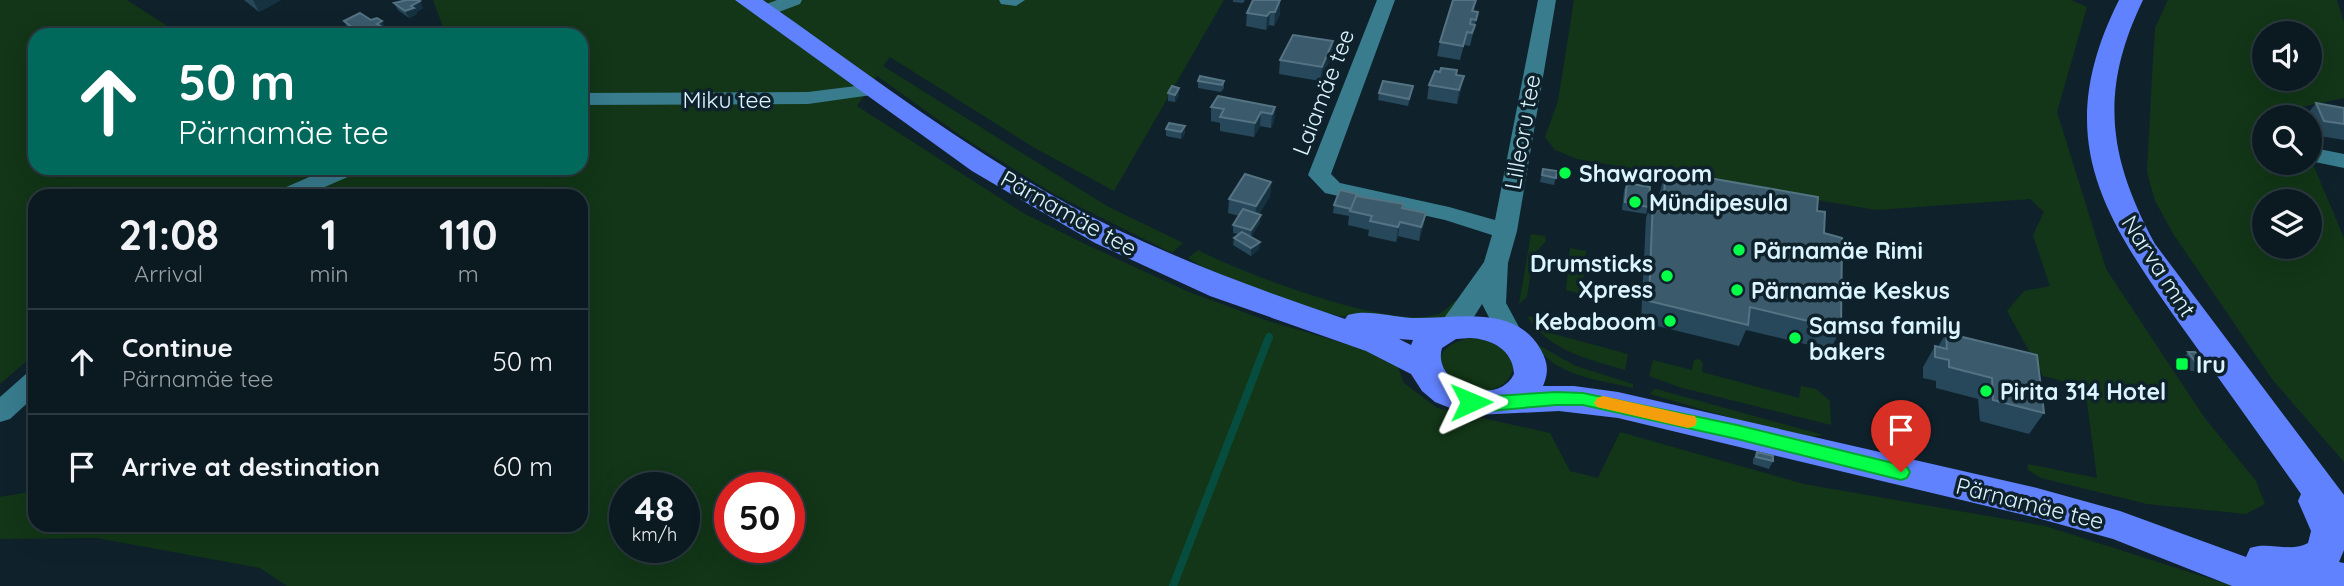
<!DOCTYPE html>
<meta charset="utf-8">
<style>
:root{--surface:#0b1a21;--page:#14232a;--text:#f1f3f6;--muted:#9aa1a5;--line:#2b383f}
body{margin:0;font-family:Quicksand,sans-serif;background:var(--page);color:var(--text);height:100vh;display:flex;flex-direction:column;font-size:26px;white-space:nowrap}
*{box-sizing:border-box;margin:0}
p{font-size:23px;color:var(--muted)}
.icon{flex:none;width:38px;height:38px;fill:none;stroke:currentColor;stroke-width:2;stroke-linecap:round;stroke-linejoin:round}
.map{position:relative;flex:1;overflow:hidden}
.side{position:absolute;left:28px;top:189px;width:560px;height:343px;display:flex;flex-direction:column;background:var(--surface);border-radius:21px;box-shadow:0 7px 28px #0002,0 0 0 2px var(--line)}
.side>*{flex:none}
.top-card{position:absolute;left:28px;top:28px;width:560px;height:147px;border-radius:21px;box-shadow:0 7px 28px #0002,0 0 0 2px var(--line);background:#00695c;color:#fff;overflow:hidden}
.controls{position:absolute;left:2252px;top:21px;display:grid;gap:14px}
.controls a{display:grid;place-items:center;width:70px;height:70px;border-radius:50%;background:var(--surface);box-shadow:0 7px 28px #0002,0 0 0 2px var(--line);font-size:35px}
.speed{position:absolute;left:609px;top:472px;display:flex;gap:14px;font-size:35px;font-weight:700;text-align:center}
.speed>*{display:grid;place-content:center;width:91px;height:91px;border-radius:50%;background:var(--surface);box-shadow:0 7px 28px #0002,0 0 0 2px var(--line);line-height:1}
.speed small{font-size:18px;font-weight:400}
.speed .limit{border:10px solid #d22;background:#fff;color:#111}
.pin{position:absolute;display:grid;place-items:center;width:60px;height:60px;color:#fff;margin:-72px -30px;border-radius:50% 50% 50% 0;rotate:-45deg;box-shadow:0 0 7px #0007}
.pin .icon{rotate:45deg}
.me{position:absolute;width:77px;margin:-38px;rotate:89deg;stroke-linejoin:round;filter:drop-shadow(0 0 5px #0008)}
.turn{display:flex;align-items:center;gap:24px;height:147px;padding:0 35px;font-size:32px}
.turn .icon{width:91px;height:91px;stroke-width:2.5}
.turn b{display:block;font-size:49px;line-height:60px}
.eta{display:flex;justify-content:space-evenly;align-items:center;height:119px;text-align:center}
.eta b{font-size:42px;font-weight:700;line-height:49px}
ul{padding:0;list-style:none}
li{display:flex;align-items:center;gap:21px;height:105px;padding:0 35px;border-top:2px solid var(--line)}
li div{flex:1}
li b{display:block;font-size:26px}
li em{font-style:normal}
.map>svg:first-child{display:block}
</style>
<div class="map">
<svg width="2344" height="586" viewBox="0 0 2344 586">
<rect width="100%" height="100%" fill="#0f222c"/>
<g fill="#123617" fill-rule="evenodd">
<path d="M0,0H127L181,35H35V168H581V35H446L433,0H1224L1114,191L1033,147L890,57L883,66L1107,206L1183,243L1172,253L1054,194L967,140L877,76L857,106L1023,213L1085,244L1189,292L1268,321L1394,358L1404,383L1437,408L1550,433L1570,471L1598,478L1620,432L1804,484L2045,526L2233,586H287L260,568L97,538L0,539V497L35,491V525H581V196H35V354L0,384ZM625,488H684V548H625ZM730,488H789V548H730Z"/>
<path d="M1574,0H2071L2087,7L2057,112L2106,269L2204,417L2256,481L2265,504L2246,514L2147,504L2041,478L2028,470V464L2097,478L2085,387L2043,376L2007,311L2024,291L2050,286L2033,235L2044,212L2030,199L1876,210L1577,159L1555,150L1545,137L1558,101Z"/>
<path d="M2168,0H2337L2344,22V98L2291,109L2293,117H2264V163H2310V157L2344,238V462L2272,379L2174,235L2155,201L2147,172L2152,76L2155,28ZM2264,33H2310V79H2264ZM2264,201H2310V247H2264Z"/>
<path d="M1531,234L1545,236L1546,241L1533,255L1527,297L1519,304Z"/>
<path d="M1570,248L1586,251L1582,294L1566,290Z"/>
<path d="M1198,250C1242,273 1392,331 1439,314C1445,311 1450,305 1455,301H1464L1442,320C1416,319 1388,321 1362,319C1305,314 1251,287 1199,265L1188,258Z"/>
<path d="M1530,316L1545,323L1546,332L1628,354L1625,370C1588,359 1550,351 1528,318Z"/>
<path d="M1474,338C1555,352 1492,423 1447,374C1427,353 1456,339 1474,338Z"/>
<path d="M1533,342L1576,366L1633,384V388C1596,379 1554,376 1533,342Z"/>
<path d="M1699,359L1703,363L1702,372L1799,398L1801,386L1816,389L1830,401L1831,425L1682,388L1649,376L1653,360L1692,370L1694,360Z"/>
<path d="M1654,389L1660,390L1823,435L1803,438L1788,435L1650,394Z"/>
</g>
<g fill="none" stroke-linecap="round" stroke-linejoin="round">
<path stroke="#074d3f" stroke-width="8" d="M1173,586L1269,337"/>
<g fill="#387c8e" fill-rule="evenodd">
<path d="M777,0H802L800,4L763,18L754,12L756,8Z"/>
<path d="M999,0H1025L1016,6L1001,4Z"/>
<path d="M1377,0H1395L1331,174L1340,183L1449,207L1495,220L1538,0H1556L1517,231L1508,263L1506,303L1526,340L1522,346L1513,349L1504,346L1482,304C1472,320 1462,340 1441,334L1437,328L1484,262L1492,235L1445,220L1325,193L1308,175Z"/>
<path d="M872,84L879,86L882,90L879,94L808,104L581,105V93L808,92Z"/>
<path d="M2314,148L2344,154V168L2310,161V149Z"/>
<path d="M330,168H360L357,173L304,196H274L277,191Z"/>
<path d="M35,371V396L10,419L0,422V397L26,374Z"/>
</g>
<path fill="#6182ff" fill-rule="evenodd" d="M735,0H763C878,80 991,169 1118,230C1192,265 1268,293 1345,319L1348,315C1368,309 1391,317 1412,318C1455,319 1515,303 1541,350C1548,363 1549,372 1543,386H1574L1618,392L2037,488L2120,511L2246,557L2250,548C2269,541 2291,553 2308,543L2311,531L2298,501L2301,494C2263,440 2225,387 2187,334C2106,220 2048,141 2119,0H2143C2099,91 2108,157 2155,244L2344,495V550L2339,562L2344,563V586H2232L2113,539L2037,518L1618,418L1559,411L1477,415L1450,408L1435,402L1422,391L1411,374L1366,351L1210,296L1095,243L972,171ZM1470,338C1492,339 1513,350 1514,374C1498,408 1431,385 1442,348L1456,339ZM1399,339L1413,340L1411,345Z"/>
</g>
<g fill="#27485a">
<path d="M244,0H281L259,12Z"/>
<path d="M1233,0H1245L1243,3L1233,2Z"/>
<path d="M1280,0V14L1274,26L1269,25L1266,30L1246,26L1247,13Z"/>
<path d="M1476,0L1474,11L1478,12L1470,46L1464,45L1460,60L1437,56L1440,42Z"/>
<path d="M394,3L423,8L416,12L417,14L409,18L398,10Z"/>
<path d="M344,21L389,35H351Z"/>
<path d="M1333,41L1332,55L1320,81L1279,74L1280,60Z"/>
<path d="M1457,70V75L1461,90L1457,104L1427,99L1429,85L1440,72Z"/>
<path d="M1198,81H1224V88L1221,92L1198,88Z"/>
<path d="M1413,86L1408,106L1378,100L1379,93Z"/>
<path d="M1168,93L1179,95L1175,102L1168,101Z"/>
<path d="M2316,103L2344,108V140L2314,135L2310,127V117H2305Z"/>
<path d="M1211,107H1275L1274,121L1271,128L1260,126L1254,137L1220,131V123L1211,121Z"/>
<path d="M1166,129L1185,133L1181,139L1166,136Z"/>
<path d="M1543,169L1557,171L1554,185L1540,182Z"/>
<path d="M1665,175L1817,211L1824,233L1841,329L1830,350L1746,330L1739,346L1641,322L1646,218L1653,197L1658,198Z"/>
<path d="M1271,182L1270,196L1259,214L1260,222L1251,237L1259,249L1251,256L1233,245L1234,238L1238,234L1233,233V225L1239,216L1228,213L1229,199Z"/>
<path d="M1627,183L1648,207L1646,214L1622,210L1624,190Z"/>
<path d="M1357,196L1426,213L1423,227L1419,241L1398,236L1396,242L1368,236L1369,230L1348,225L1349,216L1333,213L1334,205Z"/>
<path d="M1946,333L2044,413L2029,434L1980,421L1978,399L1936,388V381L1923,378V367L1935,346L1938,347Z"/>
<path d="M2188,352L2205,363L2199,371H2191L2182,360Z"/>
<path d="M1757,452L1773,461L1769,469L1753,464V459Z"/>
</g>
<g fill="#163140">
<path d="M253,0H281L259,12Z"/>
<path d="M1280,0V14L1274,26L1275,12Z"/>
<path d="M420,1L423,8L416,12L417,14L409,18L405,11L411,6Z"/>
<path d="M1270,12L1269,25L1266,30L1267,16Z"/>
<path d="M1478,12L1476,25L1470,46L1476,20Z"/>
<path d="M382,21L389,35H367L377,24Z"/>
<path d="M337,27L341,35H330Z"/>
<path d="M1333,41L1332,55L1320,81L1322,67Z"/>
<path d="M1464,76L1461,90L1457,104L1459,90Z"/>
<path d="M1179,88V95L1175,102V95Z"/>
<path d="M1275,107L1274,121L1271,128L1272,114Z"/>
<path d="M1261,112L1260,126L1254,137L1255,123Z"/>
<path d="M1185,126V133L1181,139V132Z"/>
<path d="M1271,182L1270,196L1255,220L1256,206Z"/>
<path d="M1426,213L1423,227L1419,241L1421,227Z"/>
<path d="M1261,215L1260,222L1251,238V230Z"/>
<path d="M1400,222L1398,236L1396,242L1398,227Z"/>
<path d="M1260,242L1259,249L1251,256V248Z"/>
</g>
<g fill="#3b5b6c" stroke="#547383" stroke-width="2">
<path d="M407,0H418L420,1L411,6L414,8L405,11L394,3Z"/>
<path d="M1253,0H1280L1275,12H1270L1267,16L1247,13Z"/>
<path d="M1453,0H1476L1472,11L1478,12L1476,20L1471,19L1470,24L1475,25L1472,33L1467,32L1463,46L1440,42Z"/>
<path d="M360,13L371,20L377,18L382,21L377,24L384,28L367,35H362L344,21Z"/>
<path d="M318,27H337L330,35H308Z"/>
<path d="M1293,35L1333,41L1322,67L1280,60Z"/>
<path d="M1441,68L1457,70L1456,75L1464,76L1459,90L1429,85L1435,71L1440,72Z"/>
<path d="M1200,76L1224,81L1222,85L1198,81Z"/>
<path d="M1383,81L1413,86L1409,99L1379,93Z"/>
<path d="M1172,86L1179,88L1175,95L1168,93Z"/>
<path d="M1218,96L1275,107L1272,114L1261,112L1255,123L1220,117L1224,109L1211,107Z"/>
<path d="M2316,103L2344,108V124L2324,121Z"/>
<path d="M1169,123L1185,126L1181,132L1166,129Z"/>
<path d="M1543,169L1557,171L1556,178L1542,175Z"/>
<path d="M1245,174L1271,182L1256,206L1229,199Z"/>
<path d="M1686,174L1818,197L1817,211L1825,212L1824,233L1842,238L1841,329L1750,307L1748,325L1649,301L1653,197L1664,200L1665,175Z"/>
<path d="M1627,183L1650,187L1648,207L1625,202Z"/>
<path d="M1340,190L1357,194L1351,209L1334,205Z"/>
<path d="M1356,196L1404,204L1402,208L1426,213L1421,227L1400,222L1398,227L1370,221L1372,216L1350,211Z"/>
<path d="M1243,209L1261,215L1251,230L1233,225Z"/>
<path d="M1242,232L1260,242L1251,248L1234,238Z"/>
<path d="M1946,333L2037,355L2044,413L1993,400L1992,378L1949,367V360L1935,357V346L1947,349Z"/>
<path d="M2188,352H2195L2205,363L2197,364Z"/>
<path d="M1757,452L1773,456V461L1756,457Z"/>
</g>
<path fill="#06ff48" stroke="#04a62f" stroke-width="2" d="M1556,392L1583,393L1737,425L1901,465L1907,467L1910,472L1907,478L1901,480L1737,439L1583,405H1556L1489,411L1465,407L1463,402L1465,398Z"/>
<path fill="#f59e0b" d="M1603,396L1688,415L1695,416L1697,421L1695,426L1688,428L1597,407L1594,403L1597,398Z"/>
<g fill="#06ff48" stroke="#0f222c" stroke-width="2.5">
<circle cx="1565" cy="173" r="7"/>
<circle cx="1635" cy="202" r="7"/>
<circle cx="1739" cy="250" r="7"/>
<circle cx="1667" cy="276" r="7"/>
<circle cx="1737" cy="290" r="7"/>
<circle cx="1670" cy="321" r="7"/>
<circle cx="1795" cy="338" r="7"/>
<rect x="2175" y="357" width="14" height="14" rx="3.5"/>
<circle cx="1986" cy="391" r="7"/>
</g>
<g text-anchor="middle" dominant-baseline="central" stroke-width="7" stroke-linejoin="round" paint-order="stroke">
<g font-size="23" fill="#daf5ff" stroke="#0f222c">
<text transform="translate(1323 92) rotate(-69)">Laiamäe tee</text>
<text x="727" y="99">Miku tee</text>
<text transform="translate(1522 132) rotate(-80)">Lilleoru tee</text>
<text transform="translate(1069 213) rotate(29)">Pärnamäe tee</text>
<text transform="translate(2159 266) rotate(57)">Narva mnt</text>
<text transform="translate(2030 503) rotate(14)">Pärnamäe tee</text>
</g>
<g font-size="23" font-weight="bold" fill="#daf5ff" stroke="#0f222c" text-anchor="start">
<text x="1579" y="173">Shawaroom</text>
<text x="1649" y="202">Mündipesula</text>
<text x="1753" y="250">Pärnamäe Rimi</text>
<text x="1653" y="263" text-anchor="end">Drumsticks<tspan x="1653" dy="26">Xpress</tspan></text>
<text x="1751" y="290">Pärnamäe Keskus</text>
<text x="1656" y="321" text-anchor="end">Kebaboom</text>
<text x="1809" y="325">Samsa family<tspan x="1809" dy="26">bakers</tspan></text>
<text x="2196" y="364">Iru</text>
<text x="2000" y="391">Pirita 314 Hotel</text>
</g>
</g>
</svg>
<div class="controls">
<a><svg class="icon" aria-label="sound" viewBox="0 0 24 24"><path d="M4 9h4l5-4v14l-5-4H4zM17 9q2 3 0 6"/></svg></a>
<a><svg class="icon" aria-label="search" viewBox="0 0 24 24"><circle cx="10" cy="10" r="6"/><path d="M15 15l6 6"/></svg></a>
<a><svg class="icon" aria-label="layers" viewBox="0 0 24 24"><path d="M12 4l9 5-9 5-9-5zM3 14l9 5 9-5"/></svg></a>
</div>
<div class="speed"><div>48<small>km/h</small></div><div class="limit">50</div></div>
<div class="pin" style="left:1901px;top:472px;background:#d93025"><svg class="icon" aria-label="arrive" viewBox="0 0 24 24"><path d="M6 21V4h12l-3 4 3 4H6"/></svg></div>
<svg class="me" style="left:1471px;top:402px" viewBox="-20 -20 40 40"><path d="M0-17L14 15 0 8-14 15z" fill="#06ff48" stroke="#fff" stroke-width="4"/></svg>
<div class="top-card">
<div class="turn"><svg class="icon" aria-label="ahead" viewBox="0 0 24 24"><path d="M12 20V5M6 11l6-6 6 6"/></svg><div><b>50 m</b>Pärnamäe tee</div></div>
</div>
<section class="side">
<div class="eta">
<div><b>21:08</b><p>Arrival</p></div>
<div><b>1</b><p>min</p></div>
<div><b>110</b><p>m</p></div>
</div>
<ul>
<li><svg class="icon" aria-label="ahead" viewBox="0 0 24 24"><path d="M12 20V5M6 11l6-6 6 6"/></svg><div><b>Continue</b><p>Pärnamäe tee</p></div><em>50 m</em></li>
<li><svg class="icon" aria-label="arrive" viewBox="0 0 24 24"><path d="M6 21V4h12l-3 4 3 4H6"/></svg><div><b>Arrive at destination</b></div><em>60 m</em></li>
</ul>
</section>
</div>
